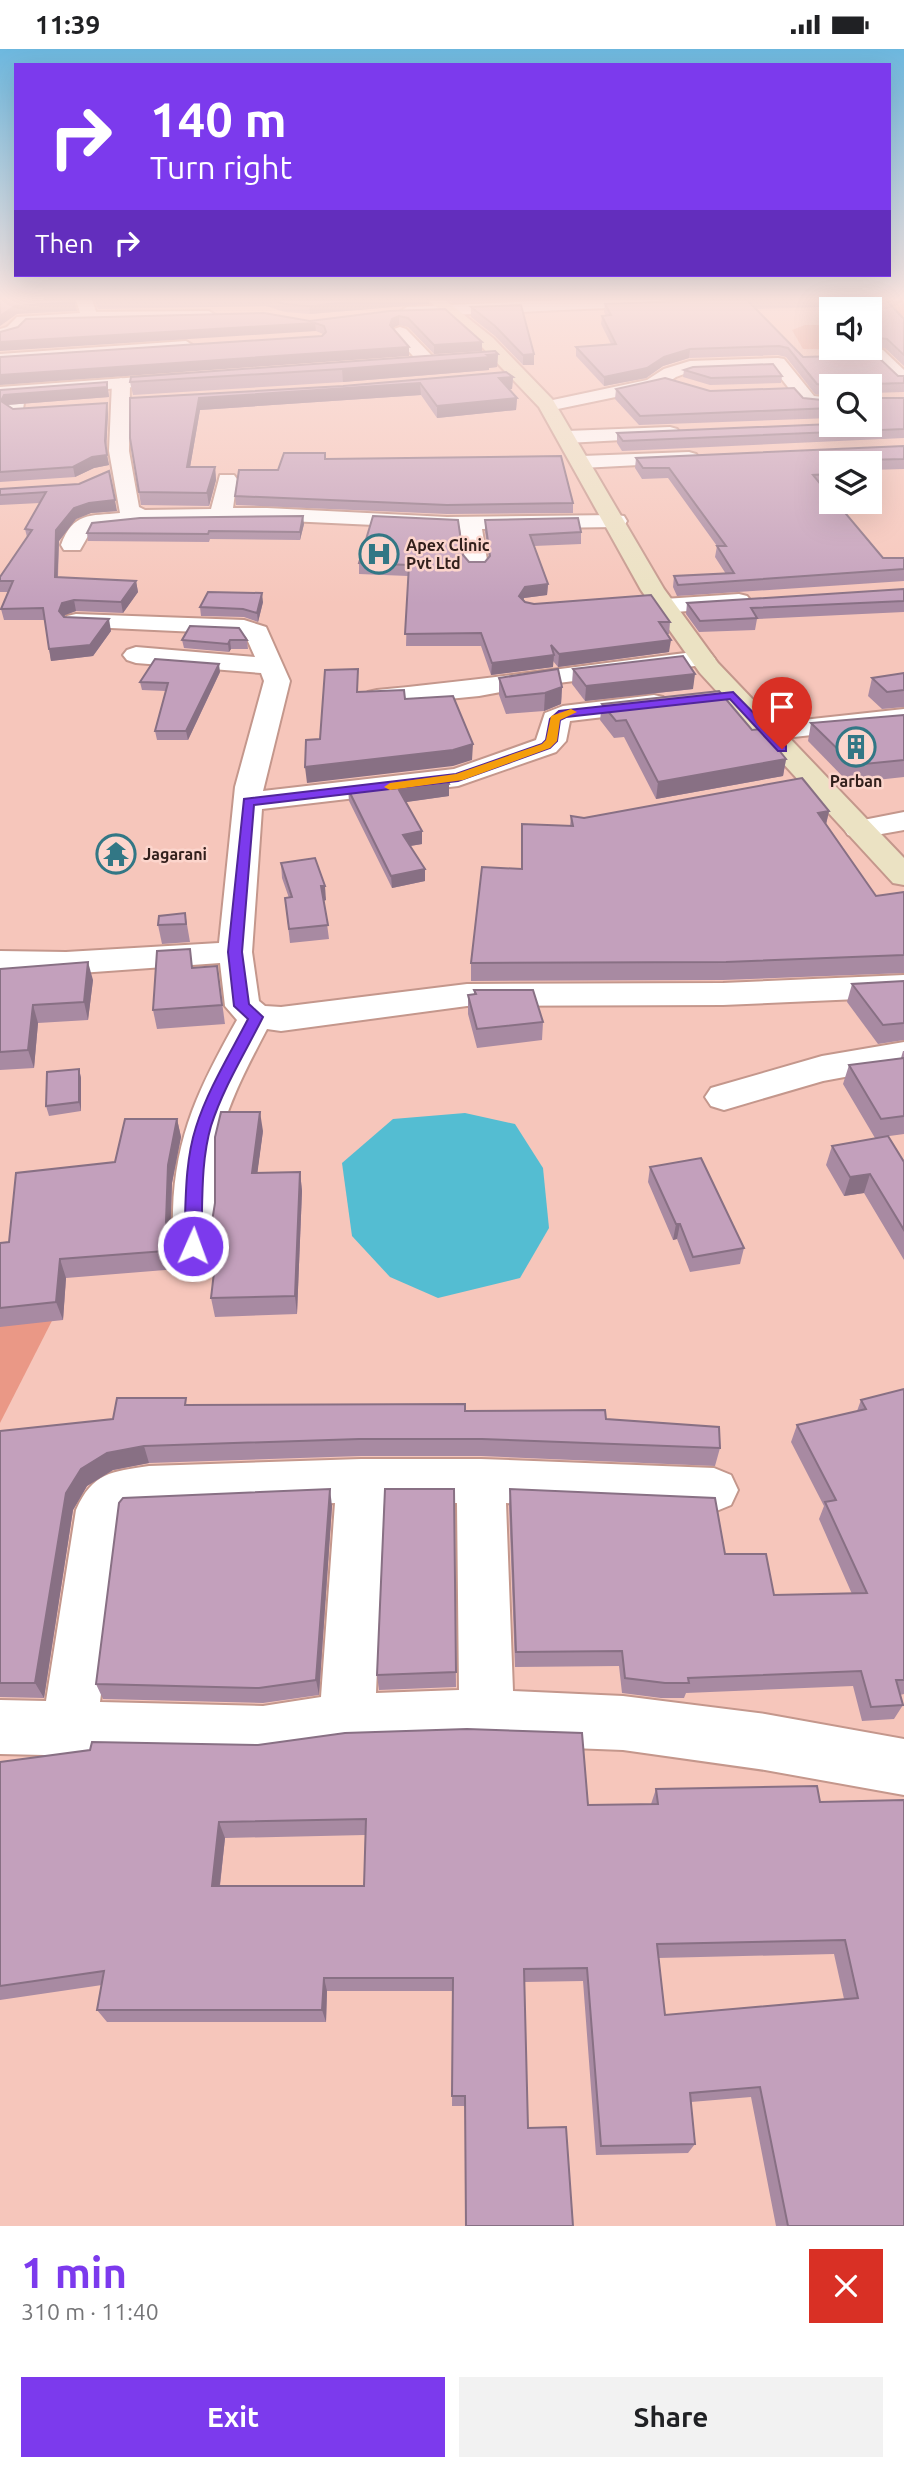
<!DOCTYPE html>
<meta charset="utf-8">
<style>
:root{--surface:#fff;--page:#f2f2f2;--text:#202124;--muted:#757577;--accent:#7c3aed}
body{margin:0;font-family:Ubuntu,sans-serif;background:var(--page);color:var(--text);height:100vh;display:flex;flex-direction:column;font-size:26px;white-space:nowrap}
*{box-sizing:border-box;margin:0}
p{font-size:23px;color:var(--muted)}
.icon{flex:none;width:38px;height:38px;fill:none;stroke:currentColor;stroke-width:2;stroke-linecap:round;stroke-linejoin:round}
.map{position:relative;height:2177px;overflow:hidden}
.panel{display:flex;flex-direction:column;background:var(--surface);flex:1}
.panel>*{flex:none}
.guide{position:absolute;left:14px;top:14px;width:877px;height:214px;border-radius:0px;box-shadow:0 7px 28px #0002;background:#7c3aed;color:#fff;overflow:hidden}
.buttons{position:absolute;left:819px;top:248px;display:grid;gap:14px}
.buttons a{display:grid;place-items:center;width:63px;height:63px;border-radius:0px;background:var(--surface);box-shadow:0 7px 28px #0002;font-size:35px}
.pin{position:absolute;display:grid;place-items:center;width:60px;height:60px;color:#fff;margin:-72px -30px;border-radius:50% 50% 50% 0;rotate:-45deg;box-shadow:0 0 7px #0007}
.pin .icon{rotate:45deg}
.me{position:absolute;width:77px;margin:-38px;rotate:2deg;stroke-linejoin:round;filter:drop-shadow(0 0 5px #0008)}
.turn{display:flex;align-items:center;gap:24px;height:147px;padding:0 21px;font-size:32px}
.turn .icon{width:91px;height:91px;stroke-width:2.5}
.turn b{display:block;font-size:49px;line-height:60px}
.then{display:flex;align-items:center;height:66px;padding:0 21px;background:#0003;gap:14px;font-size:26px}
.round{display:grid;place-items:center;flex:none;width:74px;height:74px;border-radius:0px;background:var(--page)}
.summary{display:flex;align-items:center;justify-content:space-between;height:119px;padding:0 21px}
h1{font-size:42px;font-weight:700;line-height:52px;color:var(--accent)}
.cta{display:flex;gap:14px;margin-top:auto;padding:14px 21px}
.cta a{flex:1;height:80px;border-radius:0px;background:var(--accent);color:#fff;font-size:28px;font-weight:700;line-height:80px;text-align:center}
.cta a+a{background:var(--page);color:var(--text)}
.status{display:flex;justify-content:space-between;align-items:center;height:49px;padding:0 35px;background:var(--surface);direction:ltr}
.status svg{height:19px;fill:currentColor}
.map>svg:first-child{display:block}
</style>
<div class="status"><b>11:39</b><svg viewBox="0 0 49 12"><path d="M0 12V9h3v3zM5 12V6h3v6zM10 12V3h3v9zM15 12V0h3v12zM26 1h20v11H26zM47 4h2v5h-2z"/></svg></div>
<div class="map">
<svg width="904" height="2177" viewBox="0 0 904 2177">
<rect width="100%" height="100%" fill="#f6c6bb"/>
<g fill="#ea9886">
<path d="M881,250H904V301L803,300L792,281L805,276H831V299H870V261H834L826,255L883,253Z"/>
<path d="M60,1256L0,1374V1268Z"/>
</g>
<path fill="#54bdd2" d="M465,1064L515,1075L543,1119L549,1179L520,1229L438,1249L390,1228L352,1187L342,1114L393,1070Z"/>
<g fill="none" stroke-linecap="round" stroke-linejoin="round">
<g stroke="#c4978c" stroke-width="4">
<g id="minor">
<path d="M76,250H92L96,263L209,262L217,267L209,272L27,276L19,284L0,290V280L7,278L17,268L80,264Z"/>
<path d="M584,250L753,251L745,256L650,257L407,268L399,263L407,258Z"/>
<path d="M400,278L406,280L434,309L437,313L434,317H422L394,286L392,283L394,280Z"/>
<path d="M186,292L194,297L192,301L0,315V305Z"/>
<path d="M877,300L883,301L904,321V335L898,334L871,309L869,305Z"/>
<path d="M778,309L784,310L814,347L831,349V359L802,356L773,319L692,322L676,328L659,339L548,362L539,357L548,352L647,331L664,320L690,312Z"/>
<path d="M121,329L130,334L129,402L139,458L145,461L211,460L220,426H234L237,430L233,459H267L447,468L616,466L624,467L627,472L624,477L616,478L482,480L488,517L485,522H469L466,517L460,480L267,471L141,474L92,480L80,501H64L61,496C73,463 90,467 120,464L109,402L112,334Z"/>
<path d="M17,337L26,342L22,366L0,370V358H6L8,342Z"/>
<path d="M670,378L677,380L680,384L677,388L567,394L557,388L567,382Z"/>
<path d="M739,545L747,547L751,552L747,557L664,564L656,562L652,557L656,552L664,550Z"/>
<path d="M76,565L244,571L266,578L290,632L263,742L454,720L536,691L545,664L563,657L654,646L663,648L667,654L663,660L654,662L570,672L566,692L556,703L458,737L262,760L252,903L259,952L265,957L281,958L467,935L723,934L904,926V948L723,956L467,957L281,982L267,980C246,1020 224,1061 216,1106C212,1137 222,1182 208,1208L193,1213L178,1208C170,1193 173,1178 173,1162C175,1086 201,1035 237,971L225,957L220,914L66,925L0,924V902L66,903L219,894L235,738L264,632L261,624L136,614L127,611L123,606L127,601L136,598L255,608L246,588L241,585L67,577L64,572L67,567Z"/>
<path d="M702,602L711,605L715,610L711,615L534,637L479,647L377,657L368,655L364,649L368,643L377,641C486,631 593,615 702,602Z"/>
<path d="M904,660V676L766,691L756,689L752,683L756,677L766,675Z"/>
<path d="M904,763V781L859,789L848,786L844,780L848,774Z"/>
<path d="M904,993V1017L823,1032L724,1061L711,1057L705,1048L711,1039L822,1007Z"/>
<path d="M361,1410H481L714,1419L731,1426L738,1441L731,1456L714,1463L506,1454L513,1642L623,1647L765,1665L904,1690V1746L765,1721L623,1701L469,1695L347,1699L263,1711L0,1705V1651L46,1652L76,1461C93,1423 111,1423 149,1417ZM335,1454L321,1648L263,1657L100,1653L123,1470L128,1464L149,1461ZM384,1454H457L459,1641L376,1644Z"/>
</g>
</g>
<g stroke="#c4978c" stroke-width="4">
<g id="tertiary">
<path d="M182,325L191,330L188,334L0,348V338Z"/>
<path d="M689,403L696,405L699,409L696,413L582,419L575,417L572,413L575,409L582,407Z"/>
</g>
</g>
<g stroke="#c4978c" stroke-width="4">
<path id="secondary" d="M427,250H444L493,289L553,351L664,540L718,614L904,809V836L893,834L700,624L641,541L539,358L481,297Z"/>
</g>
<use href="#minor" fill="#fff" fill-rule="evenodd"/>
<use href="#tertiary" fill="#fff" fill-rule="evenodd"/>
<use href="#secondary" fill="#ebe2c3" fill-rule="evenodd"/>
</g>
<g fill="#a88aa2" fill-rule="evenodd">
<path d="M94,250H429V255L310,265L285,263L266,257L98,260Z"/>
<path d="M448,250H519L517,251L453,254Z"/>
<path d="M736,250H885L904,270V317L885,299L876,298L870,291V261H841L831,250L830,258L756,260L803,308L904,327V343L870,344V349H904V389L622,402L617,394V384L870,376V338H831V348L815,345L786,308L778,306L689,309L663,317L646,329L604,337L576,307V298L611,295L601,275L602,267H606L604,263L605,255Z"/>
<path d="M471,258L534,305V316H523L495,287L471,268Z"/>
<path d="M390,262L482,293V302L434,305L408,278L399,276L392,278L409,298V307L322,287L323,285L316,282L310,272Z"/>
<path d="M498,305L497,318L489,319V321L343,333L133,346L130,333Z"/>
<path d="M684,321L782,327L781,334L710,336L683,328Z"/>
<path d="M513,328L512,340H509L517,349L516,361L437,369L421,346L200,361L190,418H215L216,431L209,457L141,456L130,389V349Z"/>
<path d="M107,333L109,348L7,356L13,360L108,364L106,401L109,416L94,419L75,428L0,433V341Z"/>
<path d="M616,340L710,342L831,352V369L639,376L615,350Z"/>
<path d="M904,397V420L870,421V415H831V436H822L883,509H904V532L677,547L673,538L674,527L726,525L715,508L717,497L668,429L642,430L635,419L636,409Z"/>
<path d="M325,410L573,454V464L447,465L236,456L235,447L278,421Z"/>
<path d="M79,435L117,462L91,464L76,470L59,492L58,528L136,532L138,543L123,564L76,562L65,566L64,568L111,582L93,607L51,612L45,571H4L1,560L8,543H0V528L27,488L25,480L40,454L0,456V440Z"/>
<path d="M485,471L581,483V495L534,497L548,535L547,546L524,549L523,551L525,553L534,555L670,573L669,585H666L669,603L558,618L553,612V618L491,626L481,597H406L408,527L359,525V514L463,506L469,513H485L489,509L485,483Z"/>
<path d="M304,475L300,491L210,490L209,493L88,492L87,484Z"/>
<path d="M904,540V563L757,570L755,581L699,583L686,565L687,554Z"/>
<path d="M263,553L258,573L244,568L201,567L200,558Z"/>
<path d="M182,591H247L248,600H231L229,603L184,599Z"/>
<path d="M573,620L693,640L585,652L572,635Z"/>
<path d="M220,623L188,691H157L155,682L166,642L142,641L140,633Z"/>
<path d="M904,624V658L882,660L868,647L872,629Z"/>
<path d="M499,629L562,638L561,655L544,662L506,665L499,646Z"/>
<path d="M602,655L752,681L786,710L783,727L656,750L624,688L614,689L600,671Z"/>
<path d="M904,666V728L849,734L808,692L811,674Z"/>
<path d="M449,735V747L405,753L422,782V795L410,797L425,832L392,839L349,752L348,740Z"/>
<path d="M829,762L826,775L876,847L904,843V924L723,931L471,932V914L521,820L522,775L570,777L571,767L584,769Z"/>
<path d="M281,814L326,851L324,852L329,890L290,894L285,849H289L282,829Z"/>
<path d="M185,864L190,893L162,895L158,876Z"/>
<path d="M217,917L225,975L157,980L153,961L193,919Z"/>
<path d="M0,920L93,931L88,971L38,974L34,1019L0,1021Z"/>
<path d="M904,932V991L878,995L847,953L852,935Z"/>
<path d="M474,941L543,973L542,991L477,999L468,965V946L474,945Z"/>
<path d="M903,1002H904V1085L875,1089L843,1035L849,1016L901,1009Z"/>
<path d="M79,1020L81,1029V1062L49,1067L46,1057Z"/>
<path d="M177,1070L181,1088L172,1134L170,1188L171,1191L188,1197L205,1192L263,1082L257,1124L300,1123L302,1142L297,1265L215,1268L211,1249L215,1217L66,1229L63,1271L0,1278V1194L9,1193L115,1113Z"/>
<path d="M832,1097L904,1113V1211L864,1144L844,1147L826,1116Z"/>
<path d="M650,1118L744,1199L740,1215L690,1223L677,1190L673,1191L648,1133Z"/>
<path d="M904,1340V1645L900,1646L903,1656L894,1670L862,1672L853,1637L686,1644L684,1649H661L622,1644L619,1617L515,1618L509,1457L510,1440L725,1505L774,1546L852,1545L819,1470L824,1457L791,1393L797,1376L857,1362L861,1351Z"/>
<path d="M188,1356L465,1362L606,1370L720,1399L715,1417L481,1407H361L149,1414L113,1421L87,1437L73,1461L44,1649L0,1648V1382L113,1370Z"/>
<path d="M454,1440L456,1638L379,1641L377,1626Z"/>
<path d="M332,1457L319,1646L263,1654L103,1650L96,1635Z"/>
<path d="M0,1713L588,1756L651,1755L656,1740L817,1737L904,2177H776L751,2048L691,2053L695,2095L688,2104L596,2106L583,1932L524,1933L528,2079L573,2177L464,2057H452L453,1942H327L326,1973H107L97,1961L102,1936L0,1951ZM365,1786L364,1837H220L225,1789ZM834,1905L844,1950L665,1966L658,1909Z"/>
</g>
<g fill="#887084">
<path d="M382,250H429V255L310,265L309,257Z"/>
<path d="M75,253L77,262L17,265L0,277V267L15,257Z"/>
<path d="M399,267V276L392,279L390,276L392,270Z"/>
<path d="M315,274L316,282L0,302V293Z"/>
<path d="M482,293V302L434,305V296Z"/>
<path d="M409,298V307L0,336V326Z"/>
<path d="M690,300L689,309L663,317L646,329L604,337V328Z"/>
<path d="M498,305L497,318L489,319V321L343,333L342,320Z"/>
<path d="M534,305V316H523V306Z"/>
<path d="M513,328L512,340L499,341V329Z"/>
<path d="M107,333L109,348L6,356L1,352L4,346Z"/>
<path d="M420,334L421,346L200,361L188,430L187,418L199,349Z"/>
<path d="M517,349L516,361L437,369V357Z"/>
<path d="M107,354L108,364L106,402L105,392Z"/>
<path d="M107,406L109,416L94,419L75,428L73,418L92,408Z"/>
<path d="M215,418L216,431L209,457L207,444Z"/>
<path d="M115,451L117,462L91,464L76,470L59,492L57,539L55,528L56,481L74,459L89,454Z"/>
<path d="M303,467L304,475L300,491V483Z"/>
<path d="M136,532L138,543L123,564L121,553Z"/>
<path d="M548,535L547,546L524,549L519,559V547L525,538Z"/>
<path d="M262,544L263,553L258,573L257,564Z"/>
<path d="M74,551L76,562L65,566L62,573L59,562L62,554Z"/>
<path d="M109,570L111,582L93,607L51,612L49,600Z"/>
<path d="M230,591L231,600L229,603L228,595Z"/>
<path d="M671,591L669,603L558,618L559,605Z"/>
<path d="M554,606L553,618L491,626L492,614Z"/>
<path d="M219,615L220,623L188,691L186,682Z"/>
<path d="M695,625L693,640L585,652L586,637Z"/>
<path d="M562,638L561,655L544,662L545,644Z"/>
<path d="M473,695L472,711L453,717L307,734L305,718Z"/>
<path d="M786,710L783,727L656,750L658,733Z"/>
<path d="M449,735V747L400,754L399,741Z"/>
<path d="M829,762L825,780L818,764Z"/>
<path d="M422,782V795L404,798L403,786Z"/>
<path d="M425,820V832L392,839L391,827Z"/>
<path d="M321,837H325L326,851L322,852Z"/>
<path d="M88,913L93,931L88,971L84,953Z"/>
<path d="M33,956L38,974L34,1019L28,1001Z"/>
<path d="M79,1020L81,1029V1062L79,1053Z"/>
<path d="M260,1063L263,1082L255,1142L252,1124Z"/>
<path d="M177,1070L181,1088L172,1134L170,1192L166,1173L168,1116Z"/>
<path d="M300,1123L302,1142L297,1265L295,1247Z"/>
<path d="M870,1125L864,1144L844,1147L850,1128Z"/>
<path d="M676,1175H680L677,1190L673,1191Z"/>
<path d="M60,1210L66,1229L63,1271L56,1253Z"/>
<path d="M144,1397L149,1414L113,1421L87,1437L73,1461L44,1649L35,1634L66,1444L81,1420L107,1404Z"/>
<path d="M330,1440L332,1457L319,1646L316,1631Z"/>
<path d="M219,1773L225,1789L218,1852L212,1837Z"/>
<path d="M324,1929L327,1942L326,1973L322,1961Z"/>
</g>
<g fill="#c3a0bc" stroke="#887084" stroke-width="2" fill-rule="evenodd">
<path d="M0,250H74L75,253L15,257L0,267Z"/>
<path d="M96,250H176L96,252Z"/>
<path d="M270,250H382L309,257L284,255Z"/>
<path d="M736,250H794L748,252L803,308L876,306L898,327H904V334L872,335L869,338H831L817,335L788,299L779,297L690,300L664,308L647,319L604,328L576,298L616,295L602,267L611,266L605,255Z"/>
<path d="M841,250H885L904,270V306L887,290L878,289L870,280V261H851Z"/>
<path d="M521,256L534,305L523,306L495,277L471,258Z"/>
<path d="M445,260L482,293L434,296L408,269L399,267L392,270L390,276L409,298L0,326V308L322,287L326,283L324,277L315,274L0,293V283L18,278L26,270L264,264L310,272L390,262Z"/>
<path d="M495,302L498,305L487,306L490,308L342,320L130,333L131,328Z"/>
<path d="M773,315L782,327L711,329L684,321L693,318Z"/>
<path d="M506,323L513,328L499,329L517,349L437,357L420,334L199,349L187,418H215L207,444L139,443L130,389V349L343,337Z"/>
<path d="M665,329L710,342L794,339L803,349L831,352V359L640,367L616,340Z"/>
<path d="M107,333V338L4,346L1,352L13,360L107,354L105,392L107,406L92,408L73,418L0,423V341Z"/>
<path d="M870,344V349H904V380L623,392L617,384L831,375V376H870Z"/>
<path d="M904,397V410L823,412L831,423V425L813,426L831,448V453H836L883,509H904V520L678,536L674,527L734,524L717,497H726L669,419H643L636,409Z"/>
<path d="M284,404H325V410L561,407L573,454L447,456L235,447L239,421H278Z"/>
<path d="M109,422L115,451L89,454L74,459L56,481L55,528L136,532L121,553L74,551L62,554L59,562L64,568L109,570L90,596L49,600L43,559L1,560L13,532H0V528L32,481L25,480L46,443L0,446V440L79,435Z"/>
<path d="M303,467L300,483L209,482L208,485L87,484L92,474L140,469Z"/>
<path d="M373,467L458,471L463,506L469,513H485L490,507L485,471L578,469L581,483L530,486L548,535L525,538L519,547L525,553L534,555L651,546L670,573H659L671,591L559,605L551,596L554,606L492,614L481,584L405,585L409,516L359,514Z"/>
<path d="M904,540V552L751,559L757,569L700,572L687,554Z"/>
<path d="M208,543L262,544L257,564L243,560L200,558Z"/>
<path d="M190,577L239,579L247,591H230L228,595L182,591Z"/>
<path d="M683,607L695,625L586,637L573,620Z"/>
<path d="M155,610L219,615L186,682H155L168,634L140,633Z"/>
<path d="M358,620L357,643L404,641L405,650L453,647L473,695L453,701L305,718L306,691L320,690L325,621Z"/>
<path d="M558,620L562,638L545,644L506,648L499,629Z"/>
<path d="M904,624V641L887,643L872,629Z"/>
<path d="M719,642L752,681L762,680L786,710L658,733L626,671L616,672L602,655Z"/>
<path d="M904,666V711L854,716L811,674Z"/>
<path d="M446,729L449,735L399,741L422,782L403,786L425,820L391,827L348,740Z"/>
<path d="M802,729L829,762L818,764L876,847L904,843V906L726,913L471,914L482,818L522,820V775L573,777L571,767L584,769Z"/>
<path d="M315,809L325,837H321L328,876L289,880L285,849L292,848L281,814Z"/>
<path d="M185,864L186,875L158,876L159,867Z"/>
<path d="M190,900L192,919L217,917L222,956L153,961L157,902Z"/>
<path d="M88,913L84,953L33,956L28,1001L0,1003V920Z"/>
<path d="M904,932V974L883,976L852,935Z"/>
<path d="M474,941H533L543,973L477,980L468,946L476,945Z"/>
<path d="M904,1009V1067L881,1070L849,1016Z"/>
<path d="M79,1020V1053L46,1057L47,1023Z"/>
<path d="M221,1063H260L252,1124L300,1123L295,1247L211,1249L217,1198L60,1210L56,1253L0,1259V1194L9,1193L16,1124L115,1113L125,1070H177L168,1116L166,1173L171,1191L188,1197L205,1192L211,1179L215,1154V1088Z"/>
<path d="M888,1087L904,1113V1181L870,1125L850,1128L832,1097Z"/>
<path d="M701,1109L744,1199L693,1208L680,1175H676L650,1118Z"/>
<path d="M904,1340V1631H896L903,1656L871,1658L861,1622L688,1629L689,1634H665L625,1629L622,1602L516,1603L510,1440L715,1449L725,1505H766L774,1546L867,1544L825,1453L836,1451L797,1376L866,1360L861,1351Z"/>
<path d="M117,1349H186L185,1356L465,1355V1362L605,1361L606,1370L719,1378L720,1399L482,1390H359L144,1397L107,1404L81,1420L66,1444L35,1634H0V1382L113,1370Z"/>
<path d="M330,1440L316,1631L259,1639L96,1635L119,1454L123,1449Z"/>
<path d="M385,1440H454L456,1623L377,1626Z"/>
<path d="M467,1680L582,1684L588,1756L658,1755L656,1740L817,1737L820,1753L904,1751V2177H788L760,2038L690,2044L695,2095L601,2097L587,1919L524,1920L528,2079L566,2078L573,2177H466L465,2047H452L453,1929H324L322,1961H97L104,1922L0,1937V1713L90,1701L92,1693L258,1696L345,1684ZM366,1770L364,1837H212L219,1773ZM845,1891L858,1949L665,1966L657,1895Z"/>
</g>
<linearGradient id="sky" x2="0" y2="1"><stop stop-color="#6db8df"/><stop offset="0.45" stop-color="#fbe5e0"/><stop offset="1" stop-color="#fbe5e0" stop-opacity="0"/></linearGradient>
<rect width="904" height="555" fill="url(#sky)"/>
<path fill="#7c3aed" stroke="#51269a" stroke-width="2" d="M733,643L786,697V702H778L730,650L566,668L560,671L557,692L550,699L458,732L254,756L242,903L249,955L263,968C245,1004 223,1039 211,1077C200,1115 203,1158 201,1197L199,1202H187L184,1197C186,1158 184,1115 196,1078C208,1040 230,1005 248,970L234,957L228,903L244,750L456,725L542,695L546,691L550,670L559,662Z"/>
<path fill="#f59e0b" d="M571,660L577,663L560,671L557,692L550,699L463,731L390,741L384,738L390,734L456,725L542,695L546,691L551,667Z"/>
<defs>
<g id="hospital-ring" transform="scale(2.0125)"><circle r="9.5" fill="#fcd5cc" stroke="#327785" stroke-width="1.5"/><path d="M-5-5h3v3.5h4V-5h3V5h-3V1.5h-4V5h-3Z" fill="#327785"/></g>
<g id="building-ring" transform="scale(2.0125)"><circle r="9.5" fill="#fcd5cc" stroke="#327785" stroke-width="1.5"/><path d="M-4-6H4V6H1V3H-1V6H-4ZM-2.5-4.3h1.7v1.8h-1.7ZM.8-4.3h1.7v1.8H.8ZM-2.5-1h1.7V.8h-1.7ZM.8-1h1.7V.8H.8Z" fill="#327785"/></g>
<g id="temple-ring" transform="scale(2.0125)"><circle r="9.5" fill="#fcd5cc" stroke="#327785" stroke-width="1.5"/><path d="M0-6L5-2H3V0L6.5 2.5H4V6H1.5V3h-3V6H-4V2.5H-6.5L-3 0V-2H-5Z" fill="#327785"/></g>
</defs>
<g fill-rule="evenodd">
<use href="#hospital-ring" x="379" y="505"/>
<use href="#building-ring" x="856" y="698"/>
<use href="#temple-ring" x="116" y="805"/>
</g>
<g text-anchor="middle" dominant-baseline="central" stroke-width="5" stroke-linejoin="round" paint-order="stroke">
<g font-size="16" font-weight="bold" fill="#32201c" stroke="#fcd5cc" text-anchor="start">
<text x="406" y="496">Apex Clinic<tspan x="406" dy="18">Pvt Ltd</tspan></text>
<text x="856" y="732" text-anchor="middle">Parban</text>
<text x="143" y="805">Jagarani</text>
</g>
</g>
</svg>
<div class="buttons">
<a><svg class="icon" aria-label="sound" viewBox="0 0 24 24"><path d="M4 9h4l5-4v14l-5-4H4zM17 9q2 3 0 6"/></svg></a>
<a><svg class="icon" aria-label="search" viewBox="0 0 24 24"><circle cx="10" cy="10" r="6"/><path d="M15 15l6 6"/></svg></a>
<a><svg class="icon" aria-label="layers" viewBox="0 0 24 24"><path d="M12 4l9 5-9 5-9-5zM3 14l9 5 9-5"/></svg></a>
</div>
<div class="pin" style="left:782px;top:700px;background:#d93025"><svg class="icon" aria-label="arrive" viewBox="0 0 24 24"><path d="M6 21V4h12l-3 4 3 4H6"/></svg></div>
<svg class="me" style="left:193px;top:1197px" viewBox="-20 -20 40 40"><circle r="17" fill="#7c3aed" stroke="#fff" stroke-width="3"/><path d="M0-11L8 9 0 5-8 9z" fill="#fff"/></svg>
<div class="guide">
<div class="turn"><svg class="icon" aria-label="right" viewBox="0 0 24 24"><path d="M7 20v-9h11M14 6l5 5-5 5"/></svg><div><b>140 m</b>Turn right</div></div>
<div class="then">Then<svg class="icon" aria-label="right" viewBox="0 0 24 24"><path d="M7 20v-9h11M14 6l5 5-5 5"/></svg></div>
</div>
</div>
<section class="panel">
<div class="summary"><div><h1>1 min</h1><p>310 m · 11:40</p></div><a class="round" style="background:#d93025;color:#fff"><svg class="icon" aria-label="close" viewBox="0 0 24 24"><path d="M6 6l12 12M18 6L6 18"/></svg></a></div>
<div class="cta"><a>Exit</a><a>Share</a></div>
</section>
